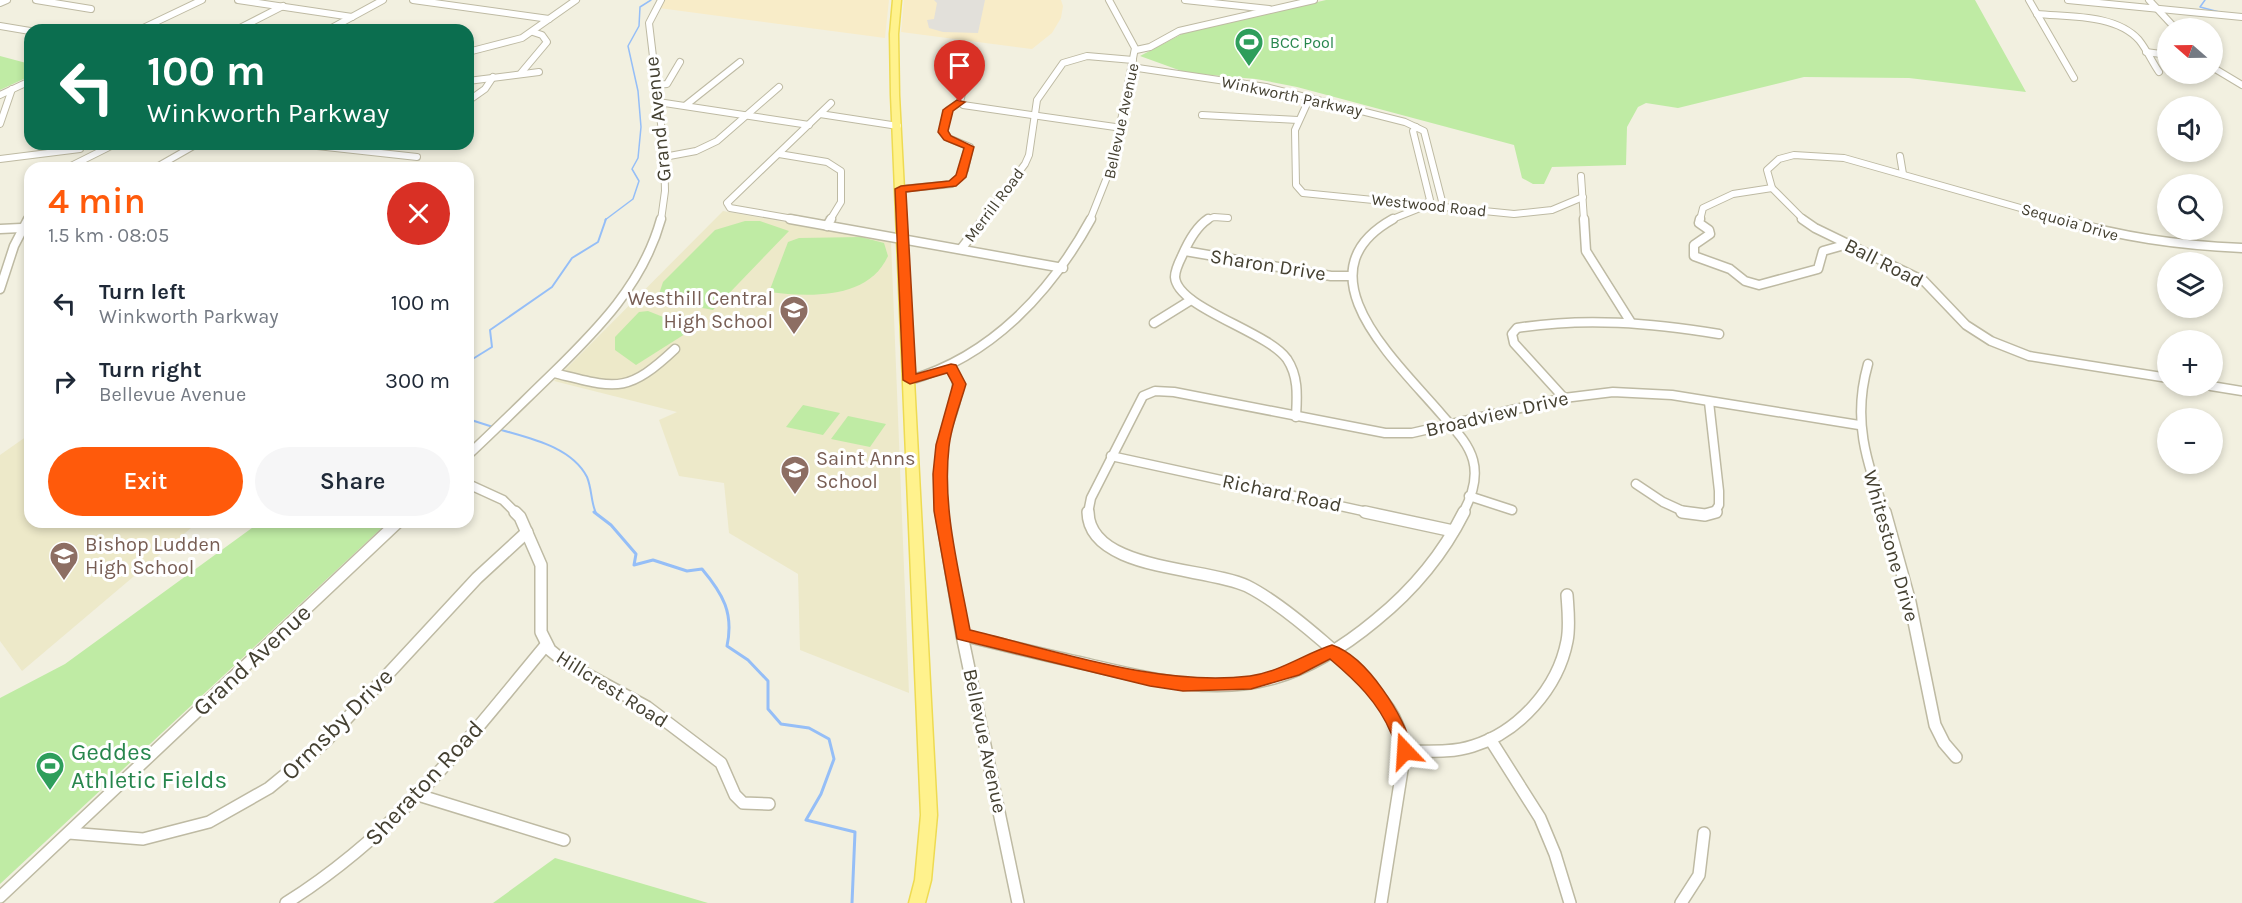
<!DOCTYPE html>
<meta charset="utf-8">
<style>
:root{--surface:#fff;--page:#f6f6f7;--text:#1f2937;--muted:#747a83;--accent:#ff5a0b}
body{margin:0;font-family:Karla,sans-serif;background:var(--page);color:var(--text);height:100vh;display:flex;flex-direction:column;font-size:22px;white-space:nowrap}
*{box-sizing:border-box;margin:0}
p{font-size:20px;color:var(--muted)}
.icon{flex:none;width:33px;height:33px;fill:none;stroke:currentColor;stroke-width:2;stroke-linecap:round;stroke-linejoin:round}
.map{position:relative;flex:1;overflow:hidden}
.sheet{position:absolute;left:24px;top:162px;width:450px;height:366px;display:flex;flex-direction:column;background:var(--surface);border-radius:18px;box-shadow:0 3px 9px #0003}
.sheet>*{flex:none}
.hud{position:absolute;left:24px;top:24px;width:450px;height:126px;border-radius:18px;box-shadow:0 3px 9px #0003;background:#0b6e4f;color:#fff;overflow:hidden}
.needle{width:39px;rotate:290deg}
.controls{position:absolute;left:2157px;top:18px;display:grid;gap:12px}
.controls a{display:grid;place-items:center;width:66px;height:66px;border-radius:50%;background:var(--surface);box-shadow:0 3px 9px #0003;font-size:30px}
.pin{position:absolute;display:grid;place-items:center;width:51px;height:51px;color:#fff;margin:-62px -26px;border-radius:50% 50% 50% 0;rotate:-45deg;box-shadow:0 0 6px #0007}
.pin .icon{rotate:45deg}
.me{position:absolute;width:66px;margin:-33px;rotate:340deg;stroke-linejoin:round;filter:drop-shadow(0 0 4px #0008)}
.turn{display:flex;align-items:center;gap:21px;height:126px;padding:0 24px;font-size:27px}
.turn .icon{width:78px;height:78px;stroke-width:2.5}
.turn b{display:block;font-size:42px;line-height:51px}
.round{display:grid;place-items:center;flex:none;width:63px;height:63px;border-radius:32px;background:var(--page)}
.headline{display:flex;align-items:center;justify-content:space-between;height:102px;padding:0 24px}
h1{font-size:36px;font-weight:600;line-height:45px;color:var(--accent)}
.button{display:flex;gap:12px;margin-top:auto;padding:12px 24px}
.button a{flex:1;height:69px;border-radius:36px;background:var(--accent);color:#fff;font-size:24px;font-weight:600;line-height:69px;text-align:center}
.button a+a{background:var(--page);color:var(--text)}
ul{padding:0;list-style:none}
li{display:flex;align-items:center;gap:18px;height:78px;padding:0 24px}
li div{flex:1}
li b{display:block;font-size:22px}
li em{font-style:normal}
.map>svg:first-child{display:block}
</style>
<div class="map">
<svg width="2242" height="903" viewBox="0 0 2242 903">
<rect width="100%" height="100%" fill="#f2f0e0"/>
<g fill="#f8ecc8">
<path d="M665,0H889L885,38L659,8Z"/>
<path d="M904,0H1061L1063,6L1061,18L1052,33L1032,49L901,32Z"/>
</g>
<g fill="#ede9c9">
<path d="M723,211L891,241L909,693L800,650L798,574L729,533L724,483L679,476L659,420L677,412L554,381Z"/>
<path d="M30,434V522H198L22,671L0,641V455Z"/>
</g>
<g fill="#bfeba4">
<path d="M1326,0H1975L2026,92L1909,78L1804,77L1678,108L1646,103L1638,107L1627,127L1626,165L1552,167L1544,184H1533L1522,178L1514,145L1297,87L1256,79L1187,73L1140,56L1184,33Z"/>
<path d="M0,56L30,64V76L0,90Z"/>
<path d="M745,221H760L789,231L713,310C693,305 674,310 659,294L663,282L715,230Z"/>
<path d="M861,237L884,243L888,256C868,300 809,297 769,292L788,242L799,238Z"/>
<path d="M648,311L686,326L685,334L636,365L615,350V337L639,312Z"/>
<path d="M803,405L840,413L823,435L786,427Z"/>
<path d="M848,416L886,424L870,447L831,439Z"/>
<path d="M260,522H388L0,884V698L65,664Z"/>
<path d="M555,858L708,903H493Z"/>
</g>
<path fill="#e2e0da" d="M934,0H985L978,33L943,32L929,28L927,20L934,19L937,3Z"/>
<g fill="none" stroke-linecap="round" stroke-linejoin="round">
<g stroke="#95bef7" stroke-width="1.5">
<path d="M2205,0L2200,7L2223,13"/>
<path d="M605,220L633,199L639,181L632,169L638,158L641,127L638,91L628,46L639,26L640,7L651,0"/>
</g>
<g stroke="#95bef7" stroke-width="2">
<path d="M468,366L471,360L492,347L490,330L552,287L572,258L598,242L606,219"/>
<path d="M468,419L493,427"/>
<path d="M498,429C528,438 571,446 587,477C592,489 591,503 596,513"/>
</g>
<path stroke="#95bef7" stroke-width="3" d="M594,512L611,525L636,554L634,565L653,560L687,571L702,569C723,594 734,613 727,646L748,660L768,681V709L781,724L809,728L829,739L834,759L821,794L806,820L855,832L852,903"/>
<g stroke="#bebaa3" stroke-width="8">
<g id="minor-far2">
<path d="M36,0L91,9"/>
<path d="M238,0L352,17"/>
<path d="M413,0L549,19"/>
<path d="M1185,0L1269,9"/>
<path d="M2029,0L2074,78"/>
<path d="M2068,0L2242,17"/>
<path d="M2149,0L2175,28"/>
<path d="M0,3L7,0"/>
<path d="M2037,14C2069,17 2116,14 2139,40C2147,50 2152,62 2159,72"/>
<path d="M0,26L30,31"/>
<path d="M139,30L202,0"/>
<path d="M236,30L283,6"/>
<path d="M328,30L383,0"/>
<path d="M400,30H416"/>
<path d="M1136,50L1150,47L1179,31L1314,0"/>
<path d="M468,52L522,38L576,0"/>
<path d="M2146,52L2168,55"/>
<path d="M1131,67L1266,87L1405,122L1424,131L1443,205"/>
<path d="M2212,67L2242,85"/>
<path d="M521,73L547,42L542,35L533,32"/>
<path d="M468,81L539,72"/>
<path d="M656,85L667,84L680,62"/>
<path d="M0,95L30,81"/>
<path d="M1310,97L1295,130L1296,185L1303,193L1514,214L1552,210L1583,197"/>
<path d="M468,101L485,89L493,77"/>
<path d="M658,102L809,125"/>
<path d="M960,102L963,105L1122,128"/>
<path d="M686,105L740,62"/>
<path d="M820,114L898,126"/>
<path d="M1202,115L1298,120"/>
<path d="M0,124L12,89"/>
<path d="M299,144L417,157"/>
<path d="M779,154L827,162L841,171V202L830,220"/>
<path d="M1900,156L1903,174"/>
<path d="M664,157L696,151L717,141L779,87"/>
<path d="M0,159L80,149"/>
<path d="M67,168L115,144"/>
<path d="M155,168L197,144"/>
<path d="M1581,176L1584,220"/>
<path d="M901,189L952,184L965,170L970,147L948,138L943,132L948,110L960,102L964,85L949,65"/>
<path d="M27,220L30,215"/>
<path d="M661,220L665,191L664,149L649,23L661,0"/>
<path d="M799,220L730,208L727,203L831,103"/>
<path d="M983,220L1025,164L1029,155L1037,100L1063,63L1087,56L1133,60"/>
<path d="M1090,220L1113,162L1135,48L1109,0"/>
<path d="M1206,220L1214,217L1228,218"/>
<path d="M1390,220L1420,208L1430,200L1413,131L1416,127"/>
<path d="M1700,220L1703,208L1733,194L1772,188"/>
<path d="M1804,220L1772,188L1767,170L1779,159L1794,155L1844,158L2063,220"/>
</g>
</g>
<g stroke="#bebaa3" stroke-width="11">
<g id="minor-far1">
<path d="M790,219L1063,268"/>
<path d="M1208,219C1196,227 1188,242 1182,256C1179,262 1175,270 1175,277C1177,308 1267,331 1287,359C1299,377 1297,397 1296,417"/>
<path d="M1393,219C1296,273 1398,363 1442,415C1454,429 1468,442 1473,460C1478,478 1471,498 1463,513"/>
<path d="M1584,219L1586,251L1630,321"/>
<path d="M1700,219L1699,223L1709,230L1710,234L1694,245V256L1730,269L1745,281L1759,285L1818,269L1823,251L1848,244"/>
<path d="M1802,219L1815,228L1924,281L1966,325L1991,341L2029,356L2168,378"/>
<path d="M2058,219C2123,237 2175,245 2242,248"/>
<path d="M827,226L831,219"/>
<path d="M0,229L21,228"/>
<path d="M961,249L984,219"/>
<path d="M1185,251L1331,276H1351"/>
<path d="M0,289L14,246L28,219"/>
<path d="M1154,323L1191,300"/>
<path d="M1868,364C1852,420 1866,460 1885,513"/>
<path d="M554,373C616,388 626,395 675,349"/>
<path d="M910,380C992,356 1051,292 1091,219"/>
<path d="M2211,386L2242,391"/>
<path d="M1564,398L1514,343L1512,334L1517,328C1585,317 1651,323 1719,334"/>
<path d="M1709,402L1719,491V505L1714,513"/>
<path d="M468,455C496,429 523,402 551,375C598,329 643,284 661,219"/>
<path d="M1111,456L1372,513"/>
<path d="M468,484L503,500L516,513"/>
<path d="M1636,484L1663,502L1687,513"/>
<path d="M1469,496L1512,510"/>
<path d="M941,513C940,492 938,464 943,443C948,417 967,393 951,368"/>
<path d="M1088,513L1091,498L1143,396L1155,391L1174,392L1385,433H1412L1564,398L1613,392L1672,395L1859,425"/>
</g>
</g>
<g stroke="#bebaa3" stroke-width="14">
<g id="minor">
<path d="M515,512L520,517L541,565V632L550,650L566,663L647,707L721,763L735,795L743,803L769,804"/>
<path d="M941,512L962,635L1018,903"/>
<path d="M1088,512C1089,571 1207,567 1247,586C1285,605 1365,674 1389,709C1398,722 1402,735 1405,751L1381,903"/>
<path d="M1365,512L1453,531"/>
<path d="M1682,512L1705,515L1716,512"/>
<path d="M1885,512L1910,602L1935,725L1944,743L1956,757"/>
<path d="M962,635C1003,645 1044,655 1086,664C1146,678 1213,696 1274,678C1312,667 1346,645 1376,620C1413,590 1443,554 1464,512"/>
<path d="M1490,739L1540,818L1555,854L1570,903"/>
<path d="M1405,751C1428,751 1452,753 1473,746C1519,732 1558,688 1567,641C1570,626 1568,610 1567,595"/>
<path d="M418,795L564,840"/>
<path d="M69,833L143,839L209,822L269,788L325,742L477,578L527,532"/>
<path d="M0,897L398,522"/>
<path d="M286,903C397,833 464,744 546,645"/>
<path d="M1681,903L1699,875L1704,833"/>
</g>
</g>
<g stroke="#eedb52" stroke-width="3">
<path id="major" d="M893,0H901L898,34L899,95L937,815L931,880L925,903H909L915,880L921,815L891,95L890,34Z"/>
</g>
<use href="#minor-far2" stroke="#fff" stroke-width="6"/>
<use href="#minor-far1" stroke="#fff" stroke-width="8"/>
<use href="#minor" stroke="#fff" stroke-width="11"/>
<use href="#major" fill="#fff28d" fill-rule="evenodd"/>
</g>
<path fill="#ff5a0b" stroke="#a63a07" stroke-width="1.5" d="M957,100L965,102L953,111L948,131L951,136L974,147L966,177L956,186L906,192L916,374L951,364L956,365L966,384C960,405 951,426 949,447C942,508 959,570 970,630C1057,651 1160,687 1250,676C1280,672 1304,654 1332,645C1368,657 1404,716 1413,751L1411,756L1405,758L1399,756C1395,749 1395,741 1391,733C1378,702 1356,681 1330,659L1299,675L1251,689L1183,691L1150,686L957,639L934,511L933,474L936,445L953,384L947,373L910,384L903,380L895,189L901,186L949,181L956,175L964,148L944,140L938,132L943,110Z"/>
<defs>
<g id="stadium-pin" transform="scale(1.5)"><path d="M0 17L-7.5 6A9.5 9.5 0 1 1 7.5 6Z" fill="#2e9e5b" stroke="#fff"/><path d="M0-5a6.5 5 0 1 0 0 10a6.5 5 0 1 0 0-10ZM-3.5-1.8h7v3.6h-7Z" fill="#fff"/></g>
<g id="school-pin" transform="scale(1.5)"><path d="M0 17L-7.5 6A9.5 9.5 0 1 1 7.5 6Z" fill="#8d6e63" stroke="#fff"/><path d="M0-5L7-2L0 1L-7-2ZM-4 1L0 2.5L4 1V4Q0 6-4 4Z" fill="#fff"/></g>
</defs>
<g fill-rule="evenodd">
<use href="#stadium-pin" x="1249" y="42"/>
<use href="#school-pin" x="794" y="310"/>
<use href="#school-pin" x="795" y="470"/>
<use href="#school-pin" x="64" y="556"/>
<use href="#stadium-pin" x="50" y="766"/>
</g>
<g text-anchor="middle" dominant-baseline="central" stroke-width="6" stroke-linejoin="round" paint-order="stroke">
<g font-size="16" fill="#27864d" stroke="#fff" text-anchor="start">
<text x="1270" y="42">BCC Pool</text>
</g>
<g font-size="16" fill="#444031" stroke="#fff">
<text transform="translate(1292 96) rotate(12)">Winkworth Parkway</text>
<text transform="translate(1121 121) rotate(-78)">Bellevue Avenue</text>
<text transform="translate(994 205) rotate(-53)">Merrill Road</text>
<text transform="translate(1429 205) rotate(6)">Westwood Road</text>
<text transform="translate(2070 222) rotate(16)">Sequoia Drive</text>
</g>
<g font-size="20" fill="#444031" stroke="#fff">
<text transform="translate(658 119) rotate(-96)">Grand Avenue</text>
<text transform="translate(1884 263) rotate(27)">Ball Road</text>
<text transform="translate(1268 265) rotate(9)">Sharon Drive</text>
<text transform="translate(1497 414) rotate(-13)">Broadview Drive</text>
<text transform="translate(1282 493) rotate(12)">Richard Road</text>
<text transform="translate(1891 546) rotate(74)">Whitestone Drive</text>
<text transform="translate(612 689) rotate(32)">Hillcrest Road</text>
<text transform="translate(985 741) rotate(78)">Bellevue Avenue</text>
</g>
<g font-size="20" fill="#785e54" stroke="#fff" text-anchor="start">
<text x="773" y="298" text-anchor="end">Westhill Central<tspan x="773" dy="23">High School</tspan></text>
<text x="816" y="458">Saint Anns<tspan x="816" dy="23">School</tspan></text>
<text x="85" y="544">Bishop Ludden<tspan x="85" dy="23">High School</tspan></text>
</g>
<g font-size="24" fill="#444031" stroke="#fff">
<text transform="translate(252 660) rotate(-43)">Grand Avenue</text>
<text transform="translate(337 724) rotate(-45)">Ormsby Drive</text>
<text transform="translate(424 783) rotate(-47)">Sheraton Road</text>
</g>
<g font-size="24" fill="#27864d" stroke="#fff" text-anchor="start">
<text x="71" y="752">Geddes<tspan x="71" dy="28">Athletic Fields</tspan></text>
</g>
</g>
</svg>
<div class="controls">
<a><svg class="needle" viewBox="-14 -14 28 28"><path d="M0-13l5 13h-10z" fill="#e53935"/><path d="M0 13l5-13h-10z" fill="#747a83"/></svg></a>
<a><svg class="icon" aria-label="sound" viewBox="0 0 24 24"><path d="M4 9h4l5-4v14l-5-4H4zM17 9q2 3 0 6"/></svg></a>
<a><svg class="icon" aria-label="search" viewBox="0 0 24 24"><circle cx="10" cy="10" r="6"/><path d="M15 15l6 6"/></svg></a>
<a><svg class="icon" aria-label="layers" viewBox="0 0 24 24"><path d="M12 4l9 5-9 5-9-5zM3 14l9 5 9-5"/></svg></a>
<a>+</a>
<a>−</a>
</div>
<div class="pin" style="left:960px;top:102px;background:#d93025"><svg class="icon" aria-label="arrive" viewBox="0 0 24 24"><path d="M6 21V4h12l-3 4 3 4H6"/></svg></div>
<svg class="me" style="left:1405px;top:751px" viewBox="-20 -20 40 40"><path d="M0-17L14 15 0 8-14 15z" fill="#ff5a0b" stroke="#fff" stroke-width="4"/></svg>
<div class="hud">
<div class="turn"><svg class="icon" aria-label="left" viewBox="0 0 24 24"><path d="M17 20v-9H6M10 6l-5 5 5 5"/></svg><div><b>100 m</b>Winkworth Parkway</div></div>
</div>
<section class="sheet">
<div class="headline"><div><h1>4 min</h1><p>1.5 km · 08:05</p></div><a class="round" style="background:#d93025;color:#fff"><svg class="icon" aria-label="close" viewBox="0 0 24 24"><path d="M6 6l12 12M18 6L6 18"/></svg></a></div>
<ul>
<li><svg class="icon" aria-label="left" viewBox="0 0 24 24"><path d="M17 20v-9H6M10 6l-5 5 5 5"/></svg><div><b>Turn left</b><p>Winkworth Parkway</p></div><em>100 m</em></li>
<li><svg class="icon" aria-label="right" viewBox="0 0 24 24"><path d="M7 20v-9h11M14 6l5 5-5 5"/></svg><div><b>Turn right</b><p>Bellevue Avenue</p></div><em>300 m</em></li>
</ul>
<div class="button"><a>Exit</a><a>Share</a></div>
</section>
</div>
